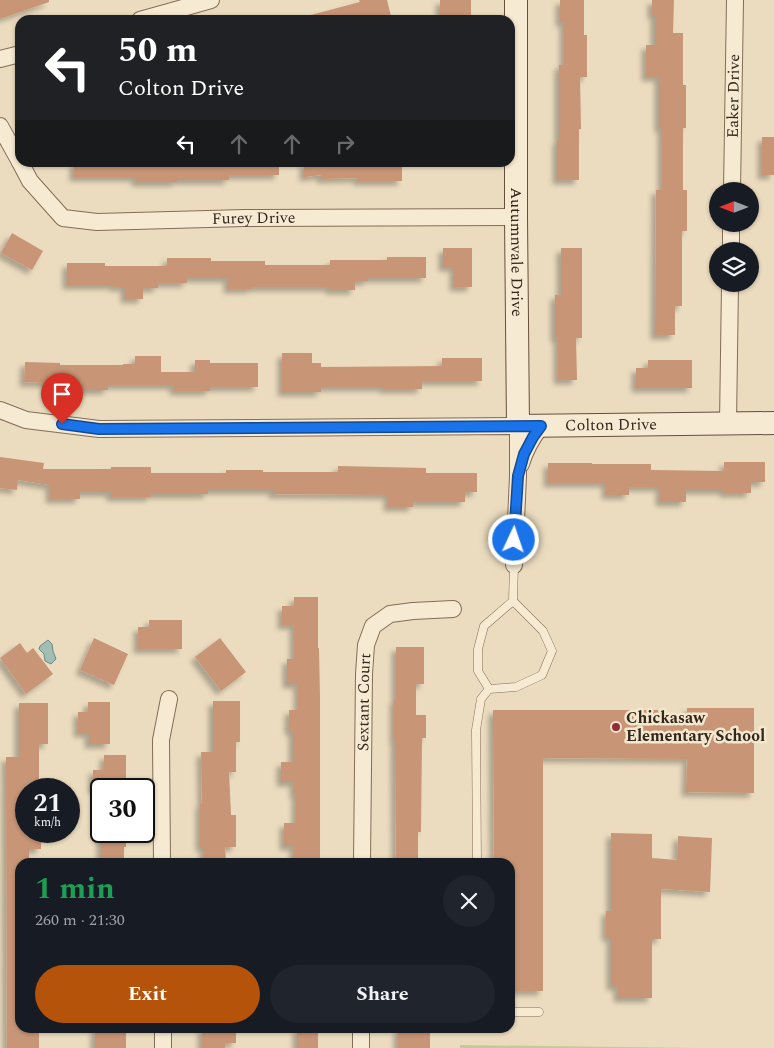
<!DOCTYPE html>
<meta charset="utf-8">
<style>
:root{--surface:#171b24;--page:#20242c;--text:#f1f3f6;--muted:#9ea1a6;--accent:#b45309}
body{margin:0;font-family:Spectral,serif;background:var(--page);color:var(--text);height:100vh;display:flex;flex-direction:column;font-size:19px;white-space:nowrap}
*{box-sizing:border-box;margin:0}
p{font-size:16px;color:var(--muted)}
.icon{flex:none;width:28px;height:28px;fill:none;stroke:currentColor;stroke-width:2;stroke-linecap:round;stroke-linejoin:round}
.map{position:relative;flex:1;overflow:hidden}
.sheet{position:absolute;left:15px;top:858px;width:500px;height:175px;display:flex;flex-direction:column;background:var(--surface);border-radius:15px;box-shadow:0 1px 4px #0004}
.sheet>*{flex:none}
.top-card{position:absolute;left:15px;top:15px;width:500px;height:152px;border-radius:15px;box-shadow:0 1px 4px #0004;background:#202124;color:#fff;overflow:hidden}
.needle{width:32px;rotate:270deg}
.fabs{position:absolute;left:709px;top:182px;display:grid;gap:10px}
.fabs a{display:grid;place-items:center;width:50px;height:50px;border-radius:50%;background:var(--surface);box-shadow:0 1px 4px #0004;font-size:25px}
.speed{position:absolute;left:15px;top:778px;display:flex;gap:10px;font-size:25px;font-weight:700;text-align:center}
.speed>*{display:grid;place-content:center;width:65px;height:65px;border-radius:50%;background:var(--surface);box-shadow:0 1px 4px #0004;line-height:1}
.speed small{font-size:12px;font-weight:400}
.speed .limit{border:2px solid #111;border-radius:8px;background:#fff;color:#111}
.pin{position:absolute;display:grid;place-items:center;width:42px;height:42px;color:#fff;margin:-51px -21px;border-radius:50% 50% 50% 0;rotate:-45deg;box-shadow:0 0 5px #0007}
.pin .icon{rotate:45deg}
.me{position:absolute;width:55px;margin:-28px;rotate:3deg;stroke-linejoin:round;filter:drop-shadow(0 0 4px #0008)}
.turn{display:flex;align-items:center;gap:18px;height:105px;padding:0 20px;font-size:22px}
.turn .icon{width:65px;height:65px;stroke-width:2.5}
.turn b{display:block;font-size:35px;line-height:42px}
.lanes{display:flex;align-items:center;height:48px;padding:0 20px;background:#0003;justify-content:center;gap:25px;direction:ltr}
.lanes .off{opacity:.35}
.round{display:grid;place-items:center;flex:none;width:52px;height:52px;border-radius:26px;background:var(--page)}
.head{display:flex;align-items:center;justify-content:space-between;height:85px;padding:0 20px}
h1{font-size:30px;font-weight:700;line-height:38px;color:#1e9e55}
.action{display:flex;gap:10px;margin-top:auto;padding:10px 20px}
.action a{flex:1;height:58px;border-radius:30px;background:var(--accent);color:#fff;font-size:20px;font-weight:700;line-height:58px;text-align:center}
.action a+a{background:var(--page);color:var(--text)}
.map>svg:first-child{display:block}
</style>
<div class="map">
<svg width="774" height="1048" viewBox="0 0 774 1048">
<defs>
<filter id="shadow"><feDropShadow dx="-4.5" dy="4.5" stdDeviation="2.5" flood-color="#0004"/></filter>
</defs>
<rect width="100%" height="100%" fill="#ebdcbf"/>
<path fill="#c5c994" d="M460,1045L697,1048H460Z"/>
<path fill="#a2beb4" stroke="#6a8b81" d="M48,640L52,644L53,651L56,659L51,664L45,661L44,654L39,649L40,646Z"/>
<g fill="#c89576" filter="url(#shadow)">
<path d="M0,0H49V2L0,19Z"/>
<path d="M359,0H387L392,20H307V16L360,2Z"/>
<rect x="440" y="0" width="31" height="20"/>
<path d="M560,0H584V35H587V77H580L581,129H579V180H557V140H559V65H564V22H560Z"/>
<path d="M652,0H674L673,33H683V85H686V128H683V190H687V231H682V306H675V335H655L656,190H662V128H659V77H646V45H655V15H652Z"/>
<rect x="762" y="137" width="12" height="38"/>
<path d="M74,162H279V175H229V180H177V182H136V177H74Z"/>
<path d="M304,162H402V181H358V178L321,179V175L304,177Z"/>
<path d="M12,233L43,251L32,270L1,253Z"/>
<path d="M443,248H472V287H454V267H443Z"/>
<path d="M561,248H582V338H576L577,380H558V338H555V295H561Z"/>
<path d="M387,257H426V278H368V281H355V290H330V287H252V289H228V278H187V283H158V288H143V299H125V287H114V285H67V263H105V266H167V258H211V261H265V265H330V260H387Z"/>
<path d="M282,353H312V363H321V367L442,366V358H482V381H422V389H384V387H321V392H282Z"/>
<path d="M135,356H161V372H195V360H210V363H258V387H210V391H174V385H108V390H71V384L24,382L25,362L60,363V365H123V364H135Z"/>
<path d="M648,360H692V388H636V368H648Z"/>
<path d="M0,457L44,463L43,469H111V467H151V473H226V470H263V472H338V466L426,468V473H477V492H465V502H413V507H388V495L273,494V490H208V494H151V497H111V492H80V499H50V485L18,480L17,490L0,488Z"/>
<path d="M724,462H765V482H751V493H724V490H686V502H660V487H629V495H606V483H548V463H592V464H651V470L724,471Z"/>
<path d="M294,597H318V648H319L320,699V862H294V846H284V823H296V794H294V782H281V762H293V731H289V710H298V684H287V659H294V625H282V606H294Z"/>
<path d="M149,620H182V649H138V627H149Z"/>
<path d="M94,638L128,654L114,685L80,670Z"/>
<path d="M220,638L246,672L221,691L195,657Z"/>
<path d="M20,643L27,653L33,648L53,674L26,694L0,658Z"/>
<path d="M396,647H424V684H416V715H426V738H422L421,832H418V862H396L395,739H394V700H396Z"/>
<path d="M213,701H240V742H236V772H229L231,815H236V847H225L226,862H204V847H200V804H202L201,752H213Z"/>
<path d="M88,702H110V744H89V733H78V712H88Z"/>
<path d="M19,703H48V744H39V782H28V789H26V831H41V849H29V862H20V1028H39V1048H7L6,757H19Z"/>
<path d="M687,708H754V793L686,792L687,759L543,758V991H510V862H494L493,710H661V717H687Z"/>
<path d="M104,755H126V789H93V770H104Z"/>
<path d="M101,831H126V847H124V862H101Z"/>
<path d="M611,833L652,834V858L677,860L678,836L712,838L710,892L661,889V939H652V998H618V986H611V937H606V911H611Z"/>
<rect x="95" y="1028" width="31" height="20"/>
<path d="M202,1028H236V1043H225V1048H202Z"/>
<rect x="297" y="1028" width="21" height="20"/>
<rect x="398" y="1028" width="32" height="20"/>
</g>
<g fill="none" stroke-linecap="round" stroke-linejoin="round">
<g stroke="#836d58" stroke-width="9">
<g id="lane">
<path d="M489,689L478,671V649L484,626L513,601"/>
<path d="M477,862L476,730L481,699L489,689L516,687L542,675L552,651L543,631L513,601L514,565"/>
<path d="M510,1012H539"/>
</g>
</g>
<g stroke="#836d58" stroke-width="18">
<g id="street">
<path d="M140,20L211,0"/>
<path d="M0,59L20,54"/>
<path d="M0,126L20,162"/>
<path id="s1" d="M20,162L30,181L63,218L97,222L245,218L516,217"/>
<path id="s2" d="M732,191L735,0"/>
<path d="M731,251V224"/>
<path d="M0,410L26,420L99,429L518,426V476L514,565"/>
<path d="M728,423L730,284"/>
<path d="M521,464C525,450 532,438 541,426"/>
<path d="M162,862L161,740L169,699"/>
<path id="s3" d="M362,862L364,674L366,645L373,626L390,614L413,611L453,609"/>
<path d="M163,1028V1048"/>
<path d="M361,1048V1028"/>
</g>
</g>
<g stroke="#654f3c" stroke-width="24">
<g id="secondary">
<path id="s4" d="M516,0V217L518,426L774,423"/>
</g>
</g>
<use href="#lane" stroke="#f7ead2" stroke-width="8"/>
<use href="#street" stroke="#f7ead2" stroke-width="16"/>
<use href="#secondary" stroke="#f7ead2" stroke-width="22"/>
</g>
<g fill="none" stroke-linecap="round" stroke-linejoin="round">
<g stroke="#114b97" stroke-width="12">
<path id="route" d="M62,424L99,429L541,426L533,437L524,454L518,476L514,540"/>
</g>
<use href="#route" stroke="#1a73e8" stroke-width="9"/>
</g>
<circle fill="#902b30" stroke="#f3e7ce" stroke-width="2" cx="616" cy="727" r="5"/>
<g text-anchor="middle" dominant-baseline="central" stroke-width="5" stroke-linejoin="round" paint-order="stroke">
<g font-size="16" fill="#33261c" stroke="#f3e7ce">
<text stroke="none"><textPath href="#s2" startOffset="95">Eaker Drive</textPath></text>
<text stroke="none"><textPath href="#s1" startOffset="262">Furey Drive</textPath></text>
<text stroke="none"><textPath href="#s4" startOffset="252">Autumnvale Drive</textPath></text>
<text stroke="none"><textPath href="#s4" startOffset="519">Colton Drive</textPath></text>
<text stroke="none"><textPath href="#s3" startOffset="160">Sextant Court</textPath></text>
</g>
<g font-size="16" font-weight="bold" fill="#33261c" stroke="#f3e7ce" text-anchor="start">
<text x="626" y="718">Chickasaw<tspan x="626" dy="18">Elementary School</tspan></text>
</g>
</g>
</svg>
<div class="fabs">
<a><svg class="needle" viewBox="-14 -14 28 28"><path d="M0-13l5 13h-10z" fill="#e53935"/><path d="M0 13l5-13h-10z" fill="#9ea1a6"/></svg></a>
<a><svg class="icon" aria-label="layers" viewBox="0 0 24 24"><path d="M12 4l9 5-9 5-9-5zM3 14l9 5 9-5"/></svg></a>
</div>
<div class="speed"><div>21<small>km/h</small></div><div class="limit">30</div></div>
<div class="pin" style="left:62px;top:424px;background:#d93025"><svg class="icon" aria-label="arrive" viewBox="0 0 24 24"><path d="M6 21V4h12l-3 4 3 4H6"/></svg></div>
<svg class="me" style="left:514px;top:540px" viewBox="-20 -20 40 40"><circle r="17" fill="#1a73e8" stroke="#fff" stroke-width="3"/><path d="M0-11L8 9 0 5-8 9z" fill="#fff"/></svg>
<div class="top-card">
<div class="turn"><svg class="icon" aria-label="left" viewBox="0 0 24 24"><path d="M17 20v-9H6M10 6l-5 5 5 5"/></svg><div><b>50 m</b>Colton Drive</div></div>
<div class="lanes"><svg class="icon" aria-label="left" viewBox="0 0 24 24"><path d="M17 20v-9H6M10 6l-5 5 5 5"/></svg><svg class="icon off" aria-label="ahead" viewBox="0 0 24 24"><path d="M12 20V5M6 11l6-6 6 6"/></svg><svg class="icon off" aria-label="ahead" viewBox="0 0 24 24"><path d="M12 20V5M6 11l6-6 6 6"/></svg><svg class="icon off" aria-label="right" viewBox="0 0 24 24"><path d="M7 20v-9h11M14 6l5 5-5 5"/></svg></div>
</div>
<section class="sheet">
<div class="head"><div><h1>1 min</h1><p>260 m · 21:30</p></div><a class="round"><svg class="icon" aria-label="close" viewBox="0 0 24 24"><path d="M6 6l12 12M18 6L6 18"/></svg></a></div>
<div class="action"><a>Exit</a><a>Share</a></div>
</section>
</div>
